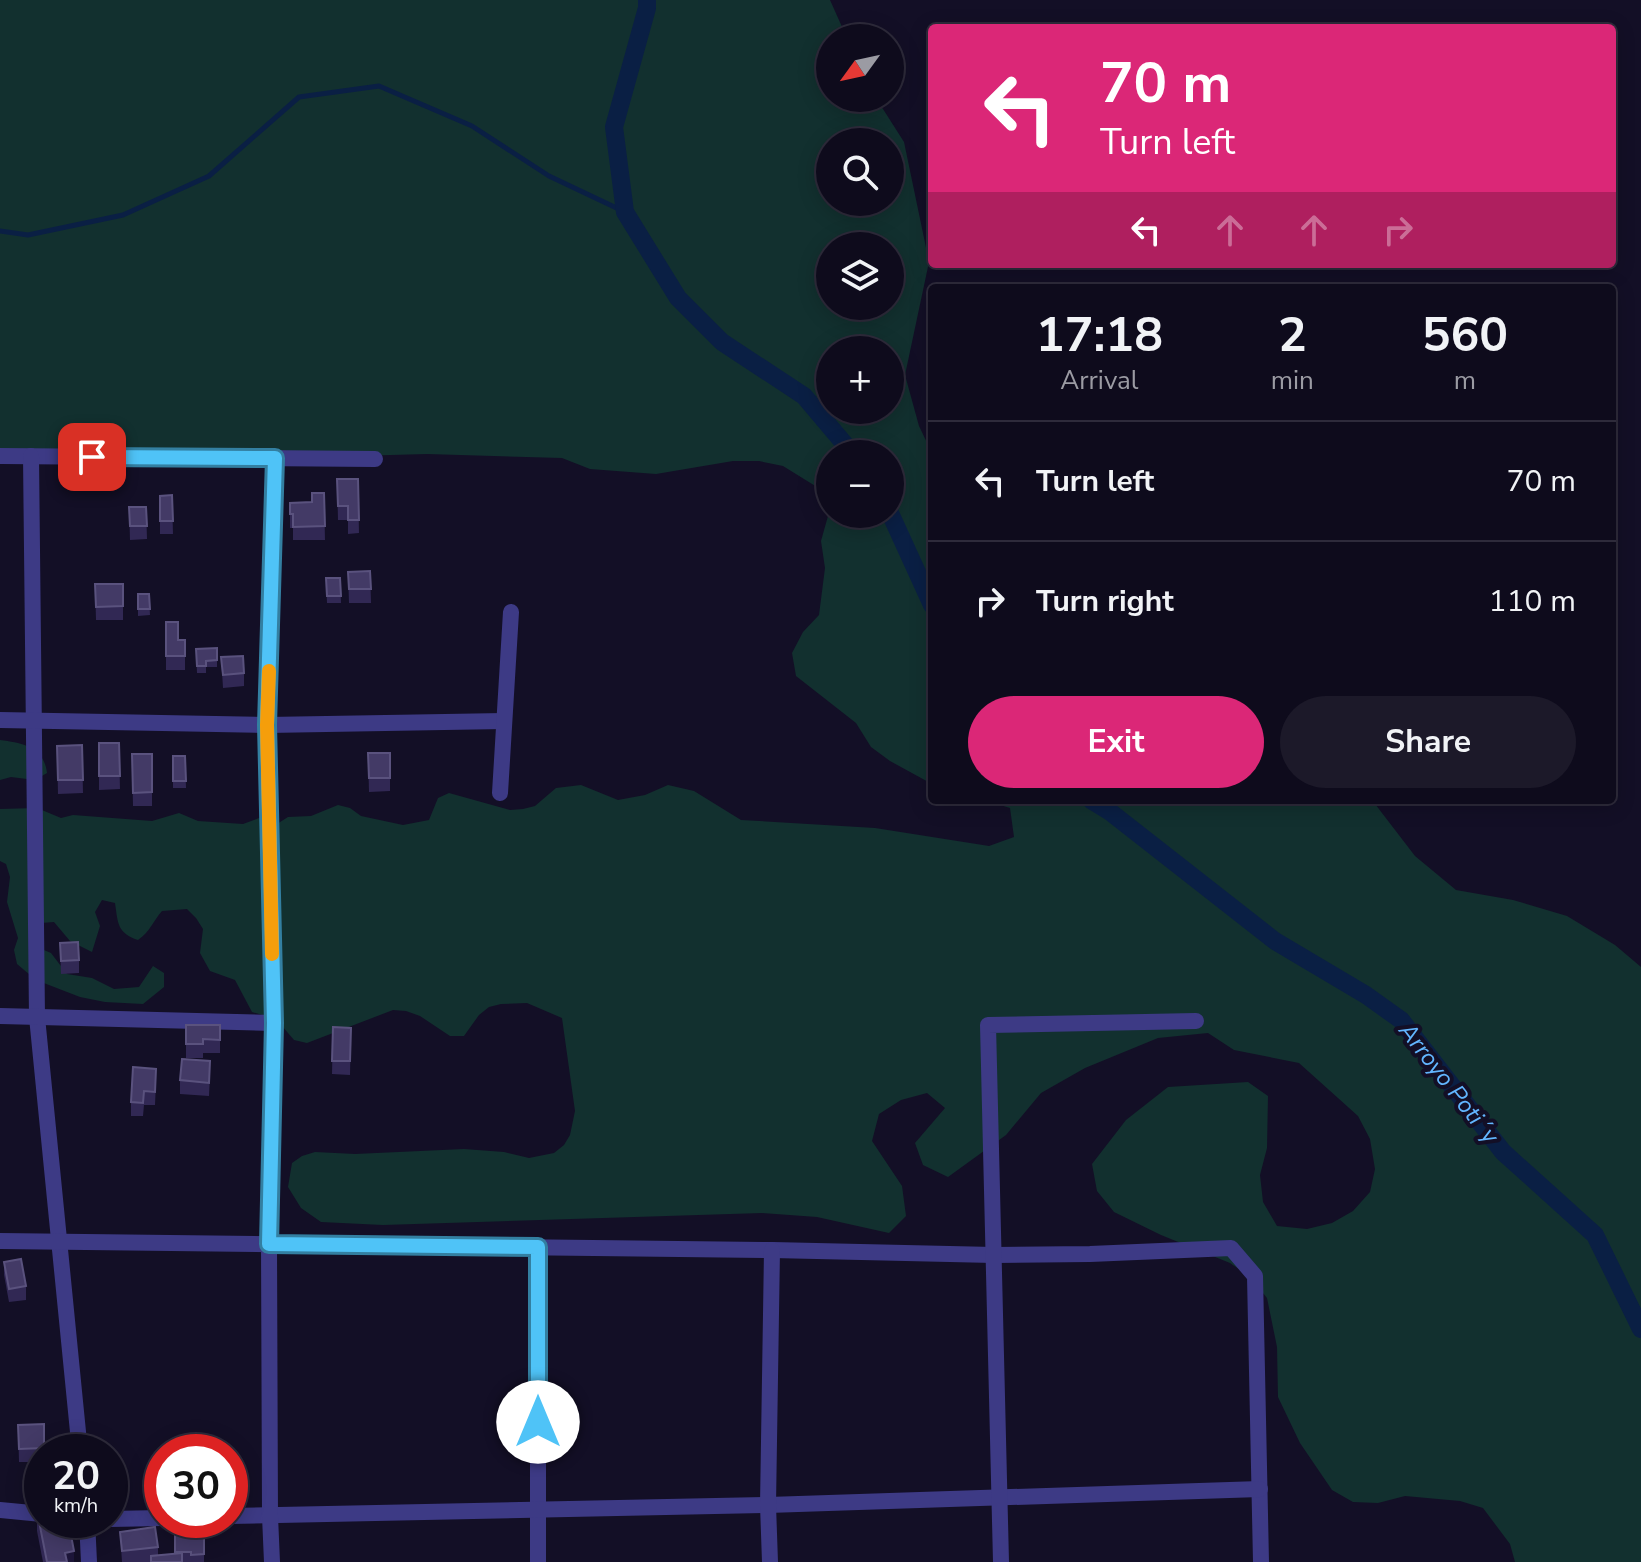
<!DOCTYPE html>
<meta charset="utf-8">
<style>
:root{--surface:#0e0b1c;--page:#1c1929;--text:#f1f3f6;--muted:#9b9ba3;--line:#2e2b3b;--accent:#db2777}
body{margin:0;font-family:"Nunito Sans",sans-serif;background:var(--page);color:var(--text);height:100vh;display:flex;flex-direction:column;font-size:30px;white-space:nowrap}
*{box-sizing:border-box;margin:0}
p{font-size:26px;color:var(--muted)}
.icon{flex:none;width:44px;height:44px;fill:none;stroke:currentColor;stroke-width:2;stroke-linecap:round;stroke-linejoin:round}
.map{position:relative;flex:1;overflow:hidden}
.side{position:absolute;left:928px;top:284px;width:688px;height:520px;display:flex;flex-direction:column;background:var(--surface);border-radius:8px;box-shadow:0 4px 20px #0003,0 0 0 2px var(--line)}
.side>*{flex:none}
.banner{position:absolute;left:928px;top:24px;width:688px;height:244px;border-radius:8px;box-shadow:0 4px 20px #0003,0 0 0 2px var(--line);background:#db2777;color:#fff;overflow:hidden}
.needle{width:52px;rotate:237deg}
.fabs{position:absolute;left:816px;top:24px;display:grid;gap:16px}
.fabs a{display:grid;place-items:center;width:88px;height:88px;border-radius:50%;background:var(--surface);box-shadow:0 4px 20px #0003,0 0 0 2px var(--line);font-size:40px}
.speed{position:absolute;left:24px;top:1434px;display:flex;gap:16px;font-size:40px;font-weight:700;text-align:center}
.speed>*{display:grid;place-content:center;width:104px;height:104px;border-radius:50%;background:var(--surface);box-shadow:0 4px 20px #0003,0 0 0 2px var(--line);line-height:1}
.speed small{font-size:20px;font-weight:400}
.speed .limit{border:12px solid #d22;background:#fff;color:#111}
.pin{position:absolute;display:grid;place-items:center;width:68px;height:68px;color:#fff;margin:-34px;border-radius:16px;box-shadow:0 4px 12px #0006}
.me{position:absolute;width:88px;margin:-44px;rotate:0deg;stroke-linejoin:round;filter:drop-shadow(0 0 6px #0008)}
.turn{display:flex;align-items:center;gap:28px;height:168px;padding:0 40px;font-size:36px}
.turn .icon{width:104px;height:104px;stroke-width:2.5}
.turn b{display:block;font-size:56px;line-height:68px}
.lanes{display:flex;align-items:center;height:76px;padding:0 40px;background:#0003;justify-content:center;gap:40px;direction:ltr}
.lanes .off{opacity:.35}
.eta{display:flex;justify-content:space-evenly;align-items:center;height:136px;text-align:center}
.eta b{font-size:48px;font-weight:700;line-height:56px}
.primary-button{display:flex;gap:16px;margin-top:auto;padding:16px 40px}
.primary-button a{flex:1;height:92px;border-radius:48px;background:var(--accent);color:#fff;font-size:32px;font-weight:700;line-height:92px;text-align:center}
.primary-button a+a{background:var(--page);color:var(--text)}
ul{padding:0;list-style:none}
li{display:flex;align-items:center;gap:24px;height:120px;padding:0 40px;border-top:2px solid var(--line)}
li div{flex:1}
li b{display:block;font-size:30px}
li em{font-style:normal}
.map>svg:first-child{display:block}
</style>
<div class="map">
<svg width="1641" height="1562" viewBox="0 0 1641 1562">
<rect width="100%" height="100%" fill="#130f26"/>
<g fill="#12302f" fill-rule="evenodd">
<path d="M0,0H830L847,38H830V98H876L904,142L929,262L905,375L919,426L932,453V784L890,761L871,747L856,723L796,676L792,653L803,632L819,615L825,568L821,541L828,516L825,492L783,466L759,461H733L656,474L590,469L562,458L427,454L282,458L0,454ZM830,142H890V202H830ZM830,246H890V306H830ZM830,350H890V410H830ZM830,454H890V514H830Z"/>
<path d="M0,740C23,743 44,747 47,773L35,780L11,777L0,780Z"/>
<path d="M581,785L618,800L645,795L668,785L694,791L741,820L875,828L989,846L1014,837L1010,808L984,800H1372L1415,856L1456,890L1513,900L1567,916L1615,945L1641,967V1562H1515L1510,1544L1483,1508L1460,1501L1405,1496L1378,1503L1353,1502L1332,1490L1300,1443L1278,1397L1277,1347L1267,1298L1249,1276L1230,1263L1161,1235L1114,1212L1097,1191L1092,1164L1126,1120L1168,1087L1248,1082L1268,1096L1267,1148L1260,1175L1263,1202L1277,1226L1307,1229L1332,1223L1353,1211L1370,1192L1375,1169L1370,1139L1358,1116L1299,1063L1234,1050L1208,1033L1158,1038L1085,1068L1041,1093L1006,1135L948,1177L923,1165L915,1143L945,1108L927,1093L901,1100L879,1114L872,1141L902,1186L906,1216L889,1233L817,1217L762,1213L383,1225L321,1222L301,1208L288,1187L292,1163L302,1156L315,1152L355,1154L464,1149L504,1152L529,1158L554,1153L564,1145L570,1135L575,1111L562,1018L527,1003L501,1004L489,1007L479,1015L464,1036H450L420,1016L406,1011L393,1010L307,1043L294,1040L276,1019L252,1012L235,980L210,971L200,953L203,929L196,918L187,909L162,911C153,921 150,932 138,940C117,933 118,923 115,903L102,900L95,912L100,926L92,952L70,941L54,922L41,923L39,948L51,953L67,974L92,978L114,989L139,987L153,966L164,973V987L143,1004L105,1002L80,997L36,980L17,964L14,950L18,938L7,902L10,877L6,864L0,861V809L37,808L61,818L73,815L152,821L179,813L198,821L243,824L259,818L277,824L288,817L311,816L338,805L350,808L361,816L403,825L429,820L438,798L449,793L510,810L523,809L535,806L556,788Z"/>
</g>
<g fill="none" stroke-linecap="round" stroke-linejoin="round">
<path stroke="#0a1f44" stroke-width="5" d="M0,231L28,235L123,215L209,176L299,97L379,86L472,126L549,176L625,212"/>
<g stroke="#0a1f44" stroke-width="18">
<path d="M647,0V8L614,127L625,212L678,298L722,342L804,396L853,454"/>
<path d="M890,513L932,605"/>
<path d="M1091,800L1109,811L1275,941L1366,995L1401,1020L1503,1152L1595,1235L1641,1329"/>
</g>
<g stroke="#3d3a85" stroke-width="16">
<path d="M0,456L375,459"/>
<path d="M31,456L37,1017L80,1452"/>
<path d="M0,720L267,725L504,721"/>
<path d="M500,793L511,612"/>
<path d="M0,1016L274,1023"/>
<path d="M0,1241L772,1250L994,1255L1090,1254L1231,1248L1255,1276L1261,1562"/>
<path d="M538,1247V1562"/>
<path d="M0,1510L42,1514"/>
<path d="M230,1516L768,1505L1260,1489"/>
<path d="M110,1519L162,1518"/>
<path d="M87,1520L89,1562"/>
<path d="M272,1562L270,1516L269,1244L274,1023L267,725L275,458"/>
<path d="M770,1562L768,1505L772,1250"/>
<path d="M1001,1562L988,1025L1196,1021"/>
</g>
</g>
<g fill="#312854">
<path d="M337,479H358L359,533L348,534V520H338Z"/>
<path d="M324,493L325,540H293V528H290V503L312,502Z"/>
<path d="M172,495L173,534H160V496Z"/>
<path d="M129,507H146L147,539L130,540Z"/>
<path d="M370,571L371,603H349L348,572Z"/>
<path d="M326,578H340L341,603H327Z"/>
<path d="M95,584H123V620H96Z"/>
<path d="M138,594H149L150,615L138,616Z"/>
<path d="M166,622L178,640H185V670H166Z"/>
<path d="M217,648V667H206V673H197L196,649Z"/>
<path d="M221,657L244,673V686L223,688Z"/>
<path d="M99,743H119L120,789L99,790Z"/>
<path d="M82,745L83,793L58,794L57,746Z"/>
<path d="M368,753H390V791L369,792Z"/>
<path d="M132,754H152V806H133Z"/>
<path d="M173,756H185L186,788H173Z"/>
<path d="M60,943L79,960V973L61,974Z"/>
<path d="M186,1025H220V1053H203V1058H186Z"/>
<path d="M333,1027L351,1028L350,1075L332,1074Z"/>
<path d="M210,1075L209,1096L180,1094V1080Z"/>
<path d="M156,1082L155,1105H144L143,1116H131V1102Z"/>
<path d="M4,1262L26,1286V1300L9,1302L4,1275Z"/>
<path d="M44,1424V1452H42V1462H19L18,1425Z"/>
<path d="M37,1511L61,1532L74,1562H43L37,1531Z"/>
<path d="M175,1521L194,1534H204V1562H122L120,1532L158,1547V1555L175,1554Z"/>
</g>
<path fill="#1d163a" d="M74,1551V1562H65V1553Z"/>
<g fill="#433a66" stroke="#5a527e" stroke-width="2">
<path d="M337,479H358L359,520H348V506H338Z"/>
<path d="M312,493H324L325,526L293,527V514H290V503L312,502Z"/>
<path d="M172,495L173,521H160V496Z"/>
<path d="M129,507H146L147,526H130Z"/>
<path d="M370,571L371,589H349L348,572Z"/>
<path d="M326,578H340L341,596H327Z"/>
<path d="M95,584H123V606L96,607Z"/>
<path d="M138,594H149L150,609H138Z"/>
<path d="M166,622H178V640H185V656H166Z"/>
<path d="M217,648V660L206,661V666H197L196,649Z"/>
<path d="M243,656L244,673L223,675L221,657Z"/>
<path d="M99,743H119L120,776H99Z"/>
<path d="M82,745L83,780H58L57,746Z"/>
<path d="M368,753H390V778H369Z"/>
<path d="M132,754H152V792L133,793Z"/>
<path d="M173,756H185L186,781H173Z"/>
<path d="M78,942L79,960L61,961L60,943Z"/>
<path d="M186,1025H220V1040L203,1039V1044H186Z"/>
<path d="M333,1027L351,1028L350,1061H332Z"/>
<path d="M182,1059L210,1061L209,1083L180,1080Z"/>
<path d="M133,1067L156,1069L155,1092L144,1091L143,1103L131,1102Z"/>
<path d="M21,1259L26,1286L9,1289L4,1262Z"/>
<path d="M44,1424V1448L19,1449L18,1425Z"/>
<path d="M42,1510V1520H59L61,1532L70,1530L74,1551L65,1553L67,1562H47L37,1511Z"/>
<path d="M194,1520V1534H204V1554L191,1555V1552H175V1521Z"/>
<path d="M155,1527L158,1547L122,1551L120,1532Z"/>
<path d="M182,1553V1562H151V1556Z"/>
</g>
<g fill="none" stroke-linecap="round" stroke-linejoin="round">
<g stroke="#337fa1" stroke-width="20">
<path id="route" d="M92,457L275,458L267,725L274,1023L269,1244L538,1247V1422"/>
</g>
<use href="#route" stroke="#4fc3f7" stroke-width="14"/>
<path stroke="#f59e0b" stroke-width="14" d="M269,671L267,725L272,954"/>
</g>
<g text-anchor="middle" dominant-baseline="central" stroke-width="8" stroke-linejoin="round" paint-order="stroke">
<g font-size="24" font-style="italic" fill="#62b6ff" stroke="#130f26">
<text transform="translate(1449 1083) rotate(52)">Arroyo Poti´y</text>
</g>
</g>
</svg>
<div class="fabs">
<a><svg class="needle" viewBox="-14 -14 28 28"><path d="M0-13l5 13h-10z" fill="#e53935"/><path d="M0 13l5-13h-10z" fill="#9b9ba3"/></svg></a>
<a><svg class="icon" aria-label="search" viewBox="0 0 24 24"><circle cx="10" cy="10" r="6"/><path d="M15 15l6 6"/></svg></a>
<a><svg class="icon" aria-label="layers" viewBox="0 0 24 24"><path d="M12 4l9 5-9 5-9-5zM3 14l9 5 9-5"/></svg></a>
<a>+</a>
<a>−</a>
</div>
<div class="speed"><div>20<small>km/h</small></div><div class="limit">30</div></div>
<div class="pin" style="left:92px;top:457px;background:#d93025"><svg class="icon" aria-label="arrive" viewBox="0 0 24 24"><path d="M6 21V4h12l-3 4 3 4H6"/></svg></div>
<svg class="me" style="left:538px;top:1422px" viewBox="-20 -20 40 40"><circle r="19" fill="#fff"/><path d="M0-13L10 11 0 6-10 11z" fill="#4fc3f7"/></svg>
<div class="banner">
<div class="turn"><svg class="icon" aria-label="left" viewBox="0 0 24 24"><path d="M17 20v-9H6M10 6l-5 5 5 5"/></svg><div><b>70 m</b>Turn left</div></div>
<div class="lanes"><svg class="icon" aria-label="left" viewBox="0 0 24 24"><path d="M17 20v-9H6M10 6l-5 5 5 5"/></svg><svg class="icon off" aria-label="ahead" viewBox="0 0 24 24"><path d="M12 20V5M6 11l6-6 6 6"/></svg><svg class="icon off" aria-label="ahead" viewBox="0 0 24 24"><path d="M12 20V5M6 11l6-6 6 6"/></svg><svg class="icon off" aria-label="right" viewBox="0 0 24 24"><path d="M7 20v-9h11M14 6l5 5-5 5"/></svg></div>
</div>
<section class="side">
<div class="eta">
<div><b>17:18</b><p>Arrival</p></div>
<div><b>2</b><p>min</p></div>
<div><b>560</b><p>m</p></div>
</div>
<ul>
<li><svg class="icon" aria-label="left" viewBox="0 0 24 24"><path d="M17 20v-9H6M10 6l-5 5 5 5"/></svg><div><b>Turn left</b></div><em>70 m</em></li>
<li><svg class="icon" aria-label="right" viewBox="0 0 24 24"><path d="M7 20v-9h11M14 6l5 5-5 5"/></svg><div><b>Turn right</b></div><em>110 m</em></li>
</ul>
<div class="primary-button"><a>Exit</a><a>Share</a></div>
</section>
</div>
